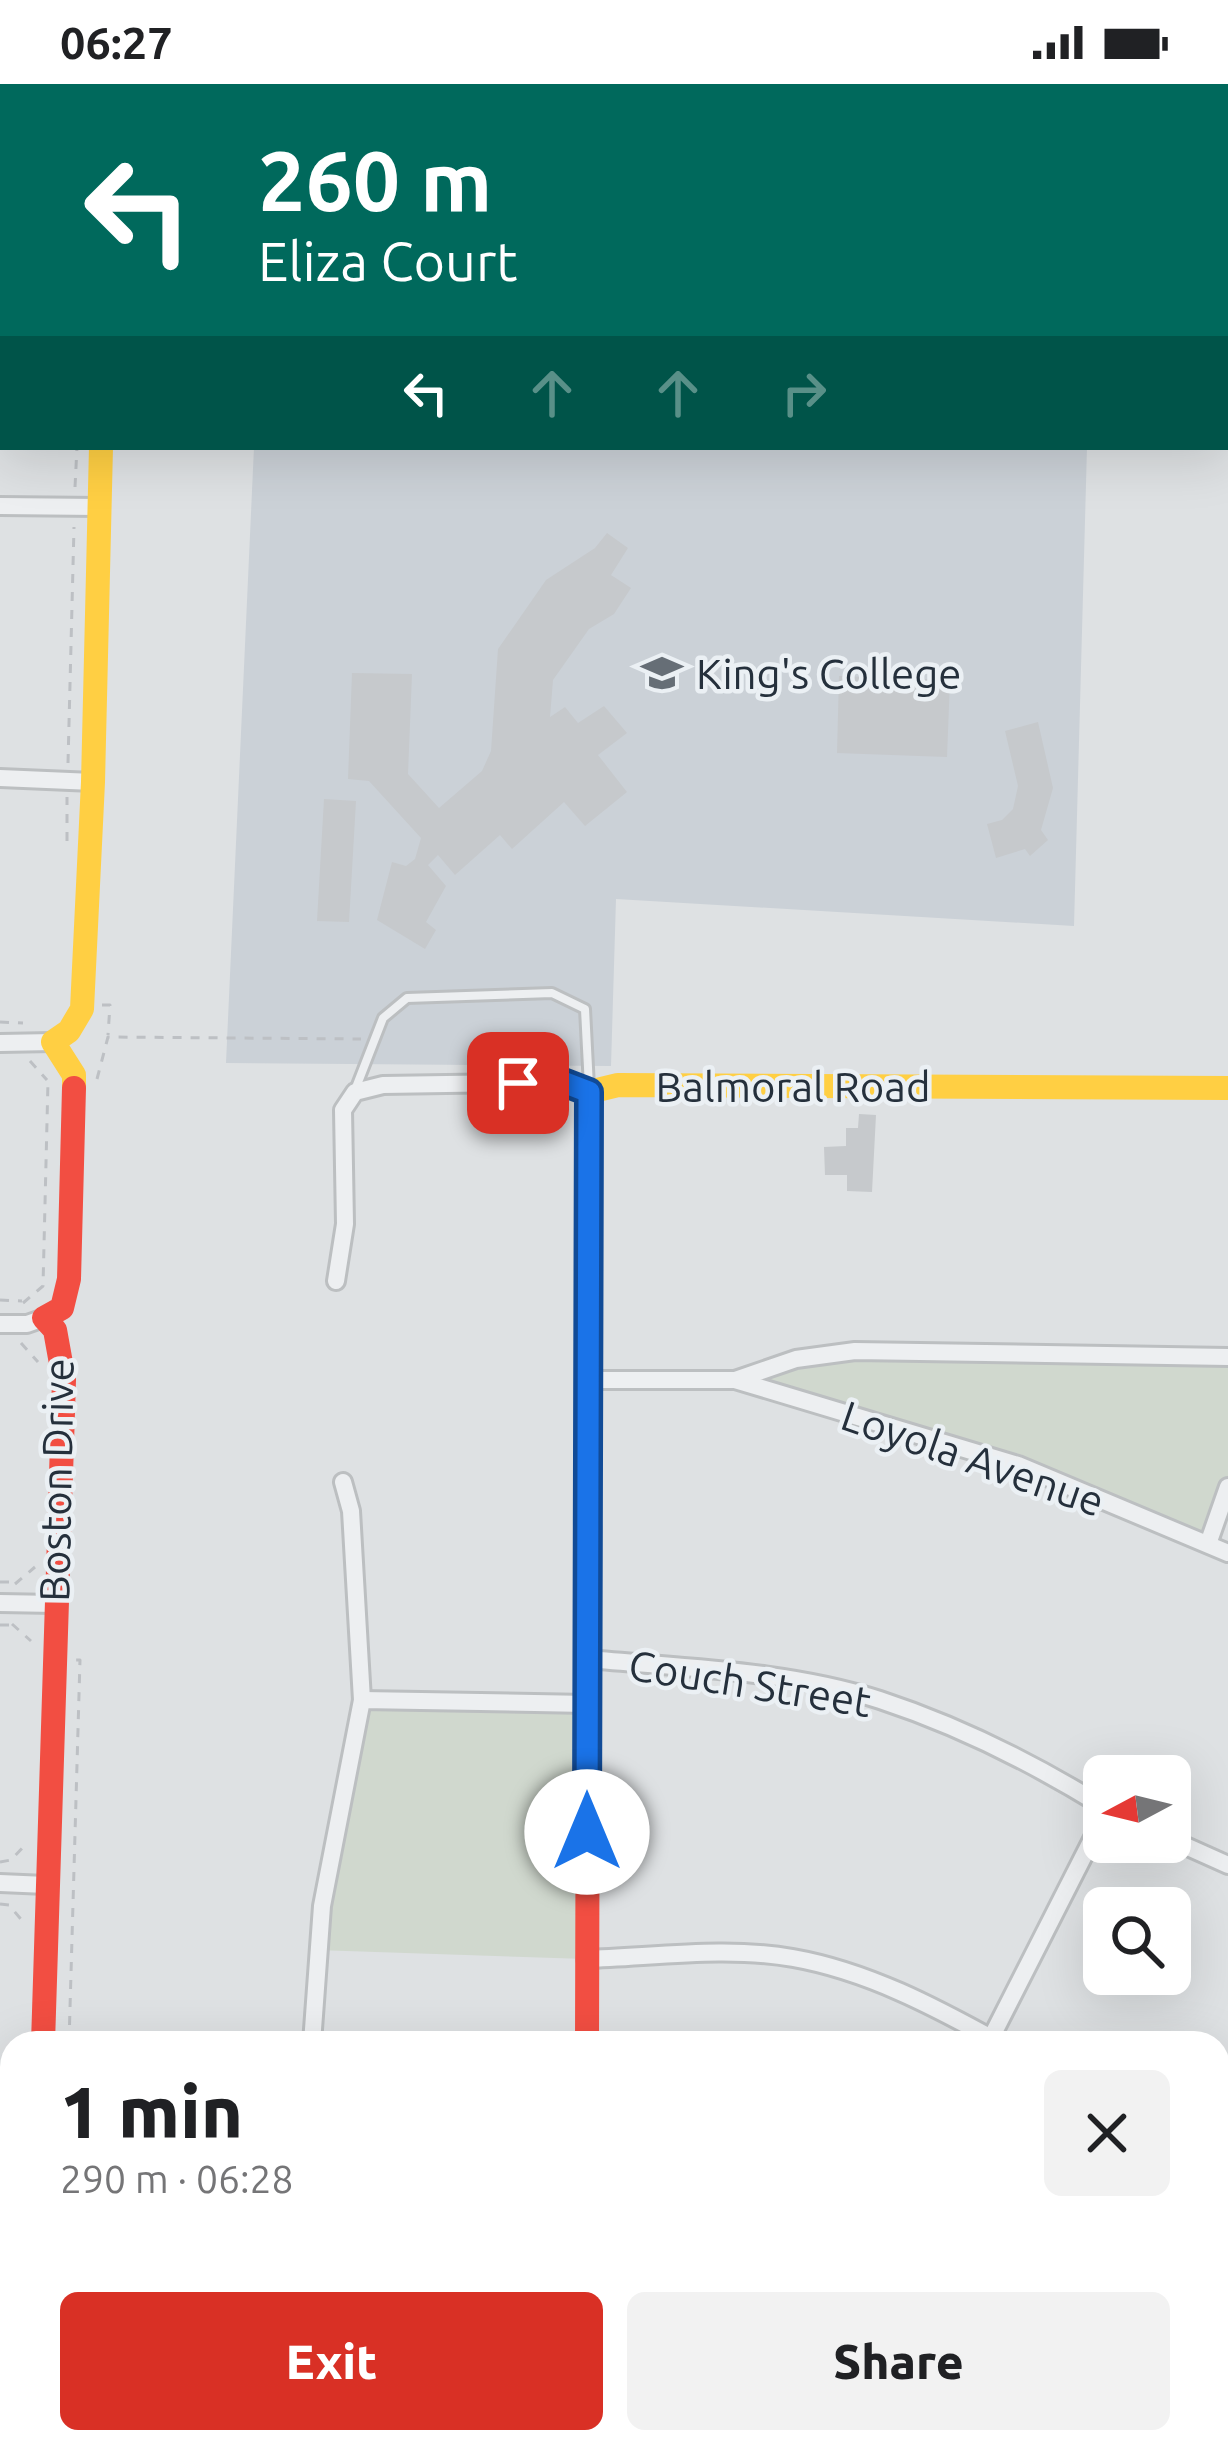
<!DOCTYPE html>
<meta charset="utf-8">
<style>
:root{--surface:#fff;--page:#f2f2f2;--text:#202124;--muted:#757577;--accent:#d93025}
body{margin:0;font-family:Ubuntu,sans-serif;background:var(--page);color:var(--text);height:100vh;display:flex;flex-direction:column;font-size:45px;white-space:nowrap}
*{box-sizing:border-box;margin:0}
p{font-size:39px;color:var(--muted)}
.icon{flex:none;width:66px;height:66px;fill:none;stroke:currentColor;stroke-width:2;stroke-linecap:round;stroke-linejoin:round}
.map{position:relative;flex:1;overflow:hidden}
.side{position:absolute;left:0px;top:1947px;width:1230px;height:423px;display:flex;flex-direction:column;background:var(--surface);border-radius:36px 36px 0 0;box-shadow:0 12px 48px #0002}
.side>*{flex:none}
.banner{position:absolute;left:0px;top:0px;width:1230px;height:366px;box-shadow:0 12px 48px #0002;background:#00695c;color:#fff;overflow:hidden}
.needle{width:78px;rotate:263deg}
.controls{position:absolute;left:1083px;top:1671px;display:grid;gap:24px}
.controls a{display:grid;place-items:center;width:108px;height:108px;border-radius:18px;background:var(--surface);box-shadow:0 12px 48px #0002;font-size:60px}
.pin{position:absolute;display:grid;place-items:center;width:102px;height:102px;color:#fff;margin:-51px;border-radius:24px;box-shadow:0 6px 18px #0006}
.me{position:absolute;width:132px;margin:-66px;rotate:0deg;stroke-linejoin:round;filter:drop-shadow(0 0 9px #0008)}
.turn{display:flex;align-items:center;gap:42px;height:252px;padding:0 60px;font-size:54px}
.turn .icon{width:156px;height:156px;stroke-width:2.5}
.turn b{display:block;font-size:84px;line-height:102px}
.lanes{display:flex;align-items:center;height:114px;padding:0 60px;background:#0003;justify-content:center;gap:60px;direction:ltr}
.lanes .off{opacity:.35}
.round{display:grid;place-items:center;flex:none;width:126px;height:126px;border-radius:18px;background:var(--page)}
.overview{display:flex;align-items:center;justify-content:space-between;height:204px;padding:0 60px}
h1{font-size:72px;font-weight:800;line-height:90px}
.action{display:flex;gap:24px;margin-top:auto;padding:24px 60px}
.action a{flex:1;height:138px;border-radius:18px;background:var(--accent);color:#fff;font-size:48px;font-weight:800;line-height:138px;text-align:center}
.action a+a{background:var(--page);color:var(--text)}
.status{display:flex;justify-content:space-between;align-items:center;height:84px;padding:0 60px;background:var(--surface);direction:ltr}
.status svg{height:33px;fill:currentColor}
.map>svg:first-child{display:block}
</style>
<div class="status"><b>06:27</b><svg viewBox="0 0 49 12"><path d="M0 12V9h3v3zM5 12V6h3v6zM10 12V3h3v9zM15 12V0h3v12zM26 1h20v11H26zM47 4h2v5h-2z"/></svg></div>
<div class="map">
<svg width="1228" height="2369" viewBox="0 0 1228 2369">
<rect width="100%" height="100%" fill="#dee1e3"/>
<g fill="#cbd1d7">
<path d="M271,0H1097L271,3Z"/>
<path d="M254,363H1087L1074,842L616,815L611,982L226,979Z"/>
</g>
<g fill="#d0d8ce">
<path d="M302,0H870V3H300Z"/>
<path d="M1228,1273V1403L1208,1460L1018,1381L735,1296L796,1275Z"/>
<path d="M362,1616L588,1620L586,1875L316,1866Z"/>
<path d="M1218,2048L1228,2051V2314L1218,2313Z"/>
</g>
<g fill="#c6c9cc">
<path d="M607,449L628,464L611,491L631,504L614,530L589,545L553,596L550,633L565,623L578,639L604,622L627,649L598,671L627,708L585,742L564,718L512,765L500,751L455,791L438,771L428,781L446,802L426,838L436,846L425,865L377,836L392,778L406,782L415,775L421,754L369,697L348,695L352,589L412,590L408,690L439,724L482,687L491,667L498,565L546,496L595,464Z"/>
<path d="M839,592L950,596L947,673L837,669Z"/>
<path d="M1038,638L1053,704L1041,746L1048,756L1030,772L1025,765L996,774L987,740L1002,736L1013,725L1018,702L1005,647Z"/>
<path d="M324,715L356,717L349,838L317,837Z"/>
<path d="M859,1030L876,1031L872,1108L847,1107V1091H825L824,1063L846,1062V1044H858Z"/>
</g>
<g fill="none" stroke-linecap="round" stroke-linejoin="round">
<g stroke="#bcbfc1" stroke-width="14">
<path id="lane" d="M355,1006L383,934L407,914L552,909L585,925L589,1003"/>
</g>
<g stroke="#bcbfc1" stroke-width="22">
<g id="street">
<path d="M86,0L87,3"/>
<path d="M0,153H3"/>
<path d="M0,422L98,423"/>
<path d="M0,694L93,698"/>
<path d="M0,959L53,958"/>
<path d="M336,1197L345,1140L343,1026L355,1008L383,1001L563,998L589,1008"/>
<path d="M0,1240H27L44,1234"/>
<path d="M591,1296H735L1018,1381L1228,1469"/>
<path d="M735,1296L796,1275L855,1267L1228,1273"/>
<path d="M343,1398L351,1427L362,1616"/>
<path d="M1208,1460L1228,1403"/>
<path d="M0,1519L55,1520"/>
<path d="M588,1575C684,1584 787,1586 880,1616C959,1642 1033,1679 1104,1723"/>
<path d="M1170,1755L1228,1781"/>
<path d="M0,1799L46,1801"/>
<path d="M586,1875C653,1873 727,1862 793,1874C867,1887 935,1923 1000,1959"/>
<path d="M991,1954L1104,1732"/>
<path d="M312,1959L322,1822L362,1616L588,1620"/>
<path d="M1218,2048L1228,2051"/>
<path d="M0,2081H12"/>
<path d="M1218,2313L1228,2314"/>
<path d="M25,2369L30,2358"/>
<path d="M290,2369L294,2358"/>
</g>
</g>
<g stroke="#bdc0c4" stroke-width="3" stroke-dasharray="9 9" stroke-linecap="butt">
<path d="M64,0L67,3"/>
<path d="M116,3L118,0"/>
<path d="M0,177H3"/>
<path d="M75,403L77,363"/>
<path d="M68,679L74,443"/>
<path d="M67,757V713"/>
<path d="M102,921H110L108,951"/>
<path d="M0,938L23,939"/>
<path d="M30,977L47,996"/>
<path d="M97,995L108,953L361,955"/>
<path d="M0,1216L22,1217"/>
<path d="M23,1219L43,1202L48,997"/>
<path d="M21,1259L38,1278"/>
<path d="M0,1498H16"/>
<path d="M15,1500L35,1483"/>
<path d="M12,1540L31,1557"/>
<path d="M0,1541H11"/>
<path d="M0,1778L11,1776L28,1758"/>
<path d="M0,1820L9,1821L25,1840"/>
<path d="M69,1959L80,1576H74"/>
<path d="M0,2055L12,2049"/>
<path d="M0,2102L12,2113"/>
<path d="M11,2351L12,2329"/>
<path d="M57,2369V2358"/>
</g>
<use href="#lane" stroke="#edeff1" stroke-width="8"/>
<use href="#street" stroke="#edeff1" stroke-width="16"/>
<path stroke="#16e098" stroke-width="24" d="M584,2358V2369"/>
<g stroke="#ffcf43" stroke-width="24">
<path d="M74,1004V991L53,958L69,947L82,925L93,698L101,363"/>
<path d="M589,1233V1008L618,1001L1228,1004"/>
</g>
<g stroke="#f24e42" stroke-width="24">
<path d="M43,1959L64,1296L55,1246L44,1234L62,1224L69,1195L74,1004"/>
<path d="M587,1959L589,1233"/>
</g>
</g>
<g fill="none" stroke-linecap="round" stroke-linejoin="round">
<g stroke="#114b97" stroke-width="30">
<path id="route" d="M518,999L563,998L589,1008L587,1748"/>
</g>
<use href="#route" stroke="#1a73e8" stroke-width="21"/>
</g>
<defs>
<g id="school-bare" transform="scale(3.24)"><path d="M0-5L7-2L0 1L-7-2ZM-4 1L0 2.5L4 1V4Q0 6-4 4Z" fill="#666e76" stroke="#ebf0f4" stroke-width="2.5" paint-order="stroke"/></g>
</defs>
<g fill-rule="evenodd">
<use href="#school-bare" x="662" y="589"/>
</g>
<g text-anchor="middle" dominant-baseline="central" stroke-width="9" stroke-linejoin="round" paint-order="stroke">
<g font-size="42" fill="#25303c" stroke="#ebf0f4" text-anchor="start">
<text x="696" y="589">King's College</text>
</g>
<g font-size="42" fill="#25303c" stroke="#ebf0f4">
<text x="793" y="1002">Balmoral Road</text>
<text transform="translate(973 1374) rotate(19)">Loyola Avenue</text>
<text transform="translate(56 1396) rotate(-89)">Boston Drive</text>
<text transform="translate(750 1599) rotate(9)">Couch Street</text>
</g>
</g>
</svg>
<div class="controls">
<a><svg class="needle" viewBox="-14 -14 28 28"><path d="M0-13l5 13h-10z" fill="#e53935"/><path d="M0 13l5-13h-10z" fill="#757577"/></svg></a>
<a><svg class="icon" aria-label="search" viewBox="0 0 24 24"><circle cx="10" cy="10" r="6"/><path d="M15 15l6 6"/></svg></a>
</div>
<div class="pin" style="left:518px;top:999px;background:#d93025"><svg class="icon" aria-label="arrive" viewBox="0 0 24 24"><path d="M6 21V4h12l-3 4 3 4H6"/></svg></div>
<svg class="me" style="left:587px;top:1748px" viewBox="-20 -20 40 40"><circle r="19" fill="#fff"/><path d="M0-13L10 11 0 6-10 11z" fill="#1a73e8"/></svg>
<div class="banner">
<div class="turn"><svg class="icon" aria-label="left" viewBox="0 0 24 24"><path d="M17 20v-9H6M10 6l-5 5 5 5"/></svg><div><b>260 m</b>Eliza Court</div></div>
<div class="lanes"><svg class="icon" aria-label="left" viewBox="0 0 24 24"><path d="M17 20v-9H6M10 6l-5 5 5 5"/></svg><svg class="icon off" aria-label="ahead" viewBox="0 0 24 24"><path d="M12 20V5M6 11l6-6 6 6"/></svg><svg class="icon off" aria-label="ahead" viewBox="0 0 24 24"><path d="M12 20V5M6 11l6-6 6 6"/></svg><svg class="icon off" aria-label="right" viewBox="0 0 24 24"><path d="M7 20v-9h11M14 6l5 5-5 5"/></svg></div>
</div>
<section class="side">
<div class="overview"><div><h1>1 min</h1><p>290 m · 06:28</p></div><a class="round"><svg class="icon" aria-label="close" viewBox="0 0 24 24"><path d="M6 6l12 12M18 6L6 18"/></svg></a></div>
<div class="action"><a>Exit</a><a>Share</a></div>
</section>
</div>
